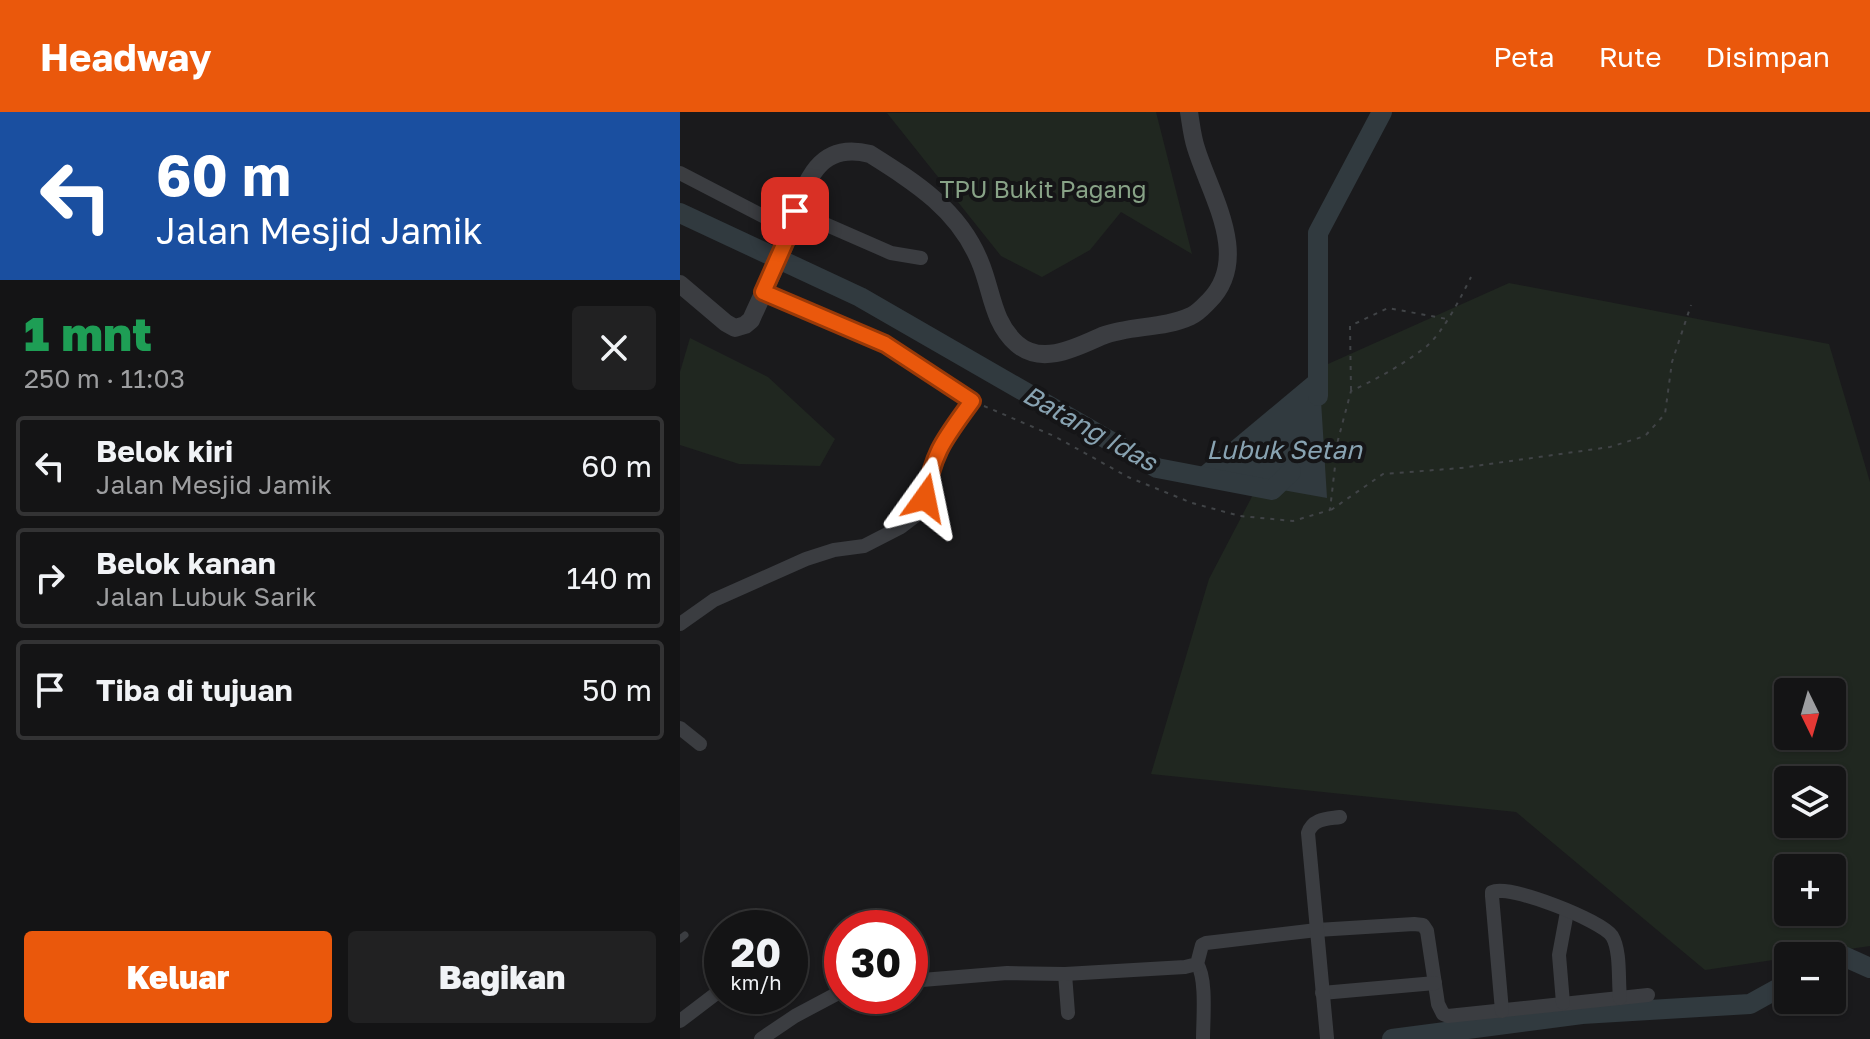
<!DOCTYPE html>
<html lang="id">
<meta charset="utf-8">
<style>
:root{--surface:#141415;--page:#212122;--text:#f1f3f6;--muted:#9d9ea0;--line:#333334;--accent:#ea580c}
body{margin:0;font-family:"Golos Text",sans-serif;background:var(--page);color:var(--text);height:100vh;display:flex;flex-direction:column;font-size:30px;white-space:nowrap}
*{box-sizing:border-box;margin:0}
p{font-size:26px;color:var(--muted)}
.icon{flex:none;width:44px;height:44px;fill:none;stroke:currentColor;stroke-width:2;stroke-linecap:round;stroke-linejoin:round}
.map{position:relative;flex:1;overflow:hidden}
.panel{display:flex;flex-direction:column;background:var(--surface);width:680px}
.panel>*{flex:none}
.top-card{background:#1a4fa0;color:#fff;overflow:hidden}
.needle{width:52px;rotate:175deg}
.controls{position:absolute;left:1094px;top:566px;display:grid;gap:16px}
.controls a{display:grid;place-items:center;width:72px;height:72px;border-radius:8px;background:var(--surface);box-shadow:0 2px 6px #0004,0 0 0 2px var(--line);font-size:40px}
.speed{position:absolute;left:24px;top:798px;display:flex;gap:16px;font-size:40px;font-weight:700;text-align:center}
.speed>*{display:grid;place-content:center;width:104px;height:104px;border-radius:50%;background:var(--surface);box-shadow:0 2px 6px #0004,0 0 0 2px var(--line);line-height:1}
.speed small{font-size:20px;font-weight:400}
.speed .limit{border:12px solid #d22;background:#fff;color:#111}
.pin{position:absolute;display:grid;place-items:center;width:68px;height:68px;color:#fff;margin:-34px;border-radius:16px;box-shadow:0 4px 12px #0006}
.me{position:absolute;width:88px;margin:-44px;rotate:12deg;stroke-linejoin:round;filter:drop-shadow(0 0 6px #0008)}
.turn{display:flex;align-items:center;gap:28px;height:168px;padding:0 24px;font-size:36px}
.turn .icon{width:104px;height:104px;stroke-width:2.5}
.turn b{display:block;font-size:56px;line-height:68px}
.round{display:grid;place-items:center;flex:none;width:84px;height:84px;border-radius:8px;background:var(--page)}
.headline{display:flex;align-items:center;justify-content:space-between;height:136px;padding:0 24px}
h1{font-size:48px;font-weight:800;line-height:60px;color:#1e9e55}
.button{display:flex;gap:16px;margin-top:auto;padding:16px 24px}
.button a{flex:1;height:92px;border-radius:8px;background:var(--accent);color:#fff;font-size:32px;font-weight:800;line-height:92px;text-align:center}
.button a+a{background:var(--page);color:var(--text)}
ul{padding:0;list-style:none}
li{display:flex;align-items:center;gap:24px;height:100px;margin:0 16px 12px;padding:0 8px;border:4px solid var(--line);border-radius:8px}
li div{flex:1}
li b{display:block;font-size:30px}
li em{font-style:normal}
header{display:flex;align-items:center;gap:48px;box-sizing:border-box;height:112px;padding:0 40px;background:var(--accent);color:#fff}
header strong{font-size:38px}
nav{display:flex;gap:44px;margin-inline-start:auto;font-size:28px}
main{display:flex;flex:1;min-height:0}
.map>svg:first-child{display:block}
</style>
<header>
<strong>Headway</strong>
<nav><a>Peta</a><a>Rute</a><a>Disimpan</a></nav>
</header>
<main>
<section class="panel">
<div class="top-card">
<div class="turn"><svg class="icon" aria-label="left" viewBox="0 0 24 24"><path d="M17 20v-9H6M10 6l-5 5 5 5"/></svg><div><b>60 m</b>Jalan Mesjid Jamik</div></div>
</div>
<div class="headline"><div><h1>1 mnt</h1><p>250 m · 11:03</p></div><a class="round"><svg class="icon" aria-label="close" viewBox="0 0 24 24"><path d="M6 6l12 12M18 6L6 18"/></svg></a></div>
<ul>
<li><svg class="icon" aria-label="left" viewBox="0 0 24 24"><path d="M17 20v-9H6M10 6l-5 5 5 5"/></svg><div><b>Belok kiri</b><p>Jalan Mesjid Jamik</p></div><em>60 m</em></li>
<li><svg class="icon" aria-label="right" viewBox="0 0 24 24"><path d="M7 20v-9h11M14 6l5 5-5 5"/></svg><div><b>Belok kanan</b><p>Jalan Lubuk Sarik</p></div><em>140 m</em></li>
<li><svg class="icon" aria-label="arrive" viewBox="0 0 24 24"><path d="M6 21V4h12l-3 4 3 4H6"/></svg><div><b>Tiba di tujuan</b></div><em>50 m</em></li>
</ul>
<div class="button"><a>Keluar</a><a>Bagikan</a></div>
</section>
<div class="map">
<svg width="1190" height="927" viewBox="0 0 1190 927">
<rect width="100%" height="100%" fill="#1a1a1c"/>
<g fill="#202720" fill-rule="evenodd">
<path d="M476,0L512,142L441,100L410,138L362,165L321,144L207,1Z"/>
<path d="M829,171L1149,232L1190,370V834L1025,858L836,700L471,662L529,467L639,256ZM1108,580H1152V624H1108ZM1108,668H1152V712H1108ZM1108,756H1152V800H1108Z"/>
<path d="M10,226L88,265L155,327L140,354L59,352L0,333V260Z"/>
</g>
<path fill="#313a3f" d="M639,256L647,386L512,362Z"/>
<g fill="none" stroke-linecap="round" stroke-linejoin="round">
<g stroke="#313a3f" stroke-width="20">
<path d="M0,101L180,185L477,356L592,378L611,360"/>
<path d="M638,284V121L702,0"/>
<path d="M1152,847L1161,843L1190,856"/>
<path d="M712,927L902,902L1070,892L1108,871"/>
</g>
<g stroke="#414447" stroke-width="2" stroke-dasharray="4 6" stroke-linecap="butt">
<path d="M671,278L670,214L708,196L767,207"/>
<path d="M304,294L374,324L448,365L512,391L560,404L613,409L650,398L658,328L671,279C697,267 724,252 747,234C764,219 781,185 791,165"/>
<path d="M651,398L703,362L781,356L930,335L965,324L985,302L992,250L1011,193"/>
</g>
<path stroke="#3b3d41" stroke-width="7" d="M0,827L5,823"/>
<g stroke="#3b3d41" stroke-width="14">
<path d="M0,61L110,118"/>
<path d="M115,99L211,141L241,146"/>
<path d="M0,512L34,488L126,447L154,438L184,434L221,415L238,402L245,386L254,346L261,330L292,289L205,232L83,180"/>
<path d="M0,616L20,632"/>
<path d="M517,852C527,866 523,908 523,927"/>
<path d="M385,862L388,901"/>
<path d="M230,869L327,861L385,862L505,855L517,852L522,833L526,831L637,818L734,812L743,813L747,819L758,892L763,902L768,904L968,883"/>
<path d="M642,881L755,871"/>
<path d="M883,891L879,843L887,800"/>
<path d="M822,899L812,784V780C829,772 921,808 932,824C941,839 938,868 940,886"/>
<path d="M0,909L42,877"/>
<path d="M647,926L628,721C633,706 648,707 660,705"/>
<path d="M81,927L115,904L162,879"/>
</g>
<path stroke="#3b3d41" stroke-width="18" d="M0,172L46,211L55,216L65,213L71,208C83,181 96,155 107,128C122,87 129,26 190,42C236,71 279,98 300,150C312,178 312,210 337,232C362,254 397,235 422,224C450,213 483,217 511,204C518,201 524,194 529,189C572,146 530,82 516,36C512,24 511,12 509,0"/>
</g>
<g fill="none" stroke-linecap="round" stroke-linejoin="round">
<g stroke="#983908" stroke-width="20">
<path id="route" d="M115,99L107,126L83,180L205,232L292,289C264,328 254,338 245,386"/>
</g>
<use href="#route" stroke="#ea580c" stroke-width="14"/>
</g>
<g text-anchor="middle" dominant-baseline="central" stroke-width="8" stroke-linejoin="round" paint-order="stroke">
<g font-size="24" fill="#88a387" stroke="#151517">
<text x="363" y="76">TPU Bukit Pagang</text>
</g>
<g font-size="26" font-style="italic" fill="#88a3b2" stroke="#151517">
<text transform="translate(410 316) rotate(29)">Batang Idas</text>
<text x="604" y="337">Lubuk Setan</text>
</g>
</g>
</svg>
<div class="controls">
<a><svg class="needle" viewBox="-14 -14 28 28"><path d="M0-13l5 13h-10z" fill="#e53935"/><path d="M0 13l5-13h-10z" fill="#9d9ea0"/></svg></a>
<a><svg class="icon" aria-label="layers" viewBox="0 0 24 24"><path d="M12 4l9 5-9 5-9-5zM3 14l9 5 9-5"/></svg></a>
<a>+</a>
<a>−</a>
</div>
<div class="speed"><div>20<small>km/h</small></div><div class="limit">30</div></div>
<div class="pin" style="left:115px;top:99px;background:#d93025"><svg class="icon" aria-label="arrive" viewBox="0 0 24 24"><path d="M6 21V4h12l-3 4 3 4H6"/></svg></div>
<svg class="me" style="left:245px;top:386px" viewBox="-20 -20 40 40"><path d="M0-17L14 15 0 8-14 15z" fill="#ea580c" stroke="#fff" stroke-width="4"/></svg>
</div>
</main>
